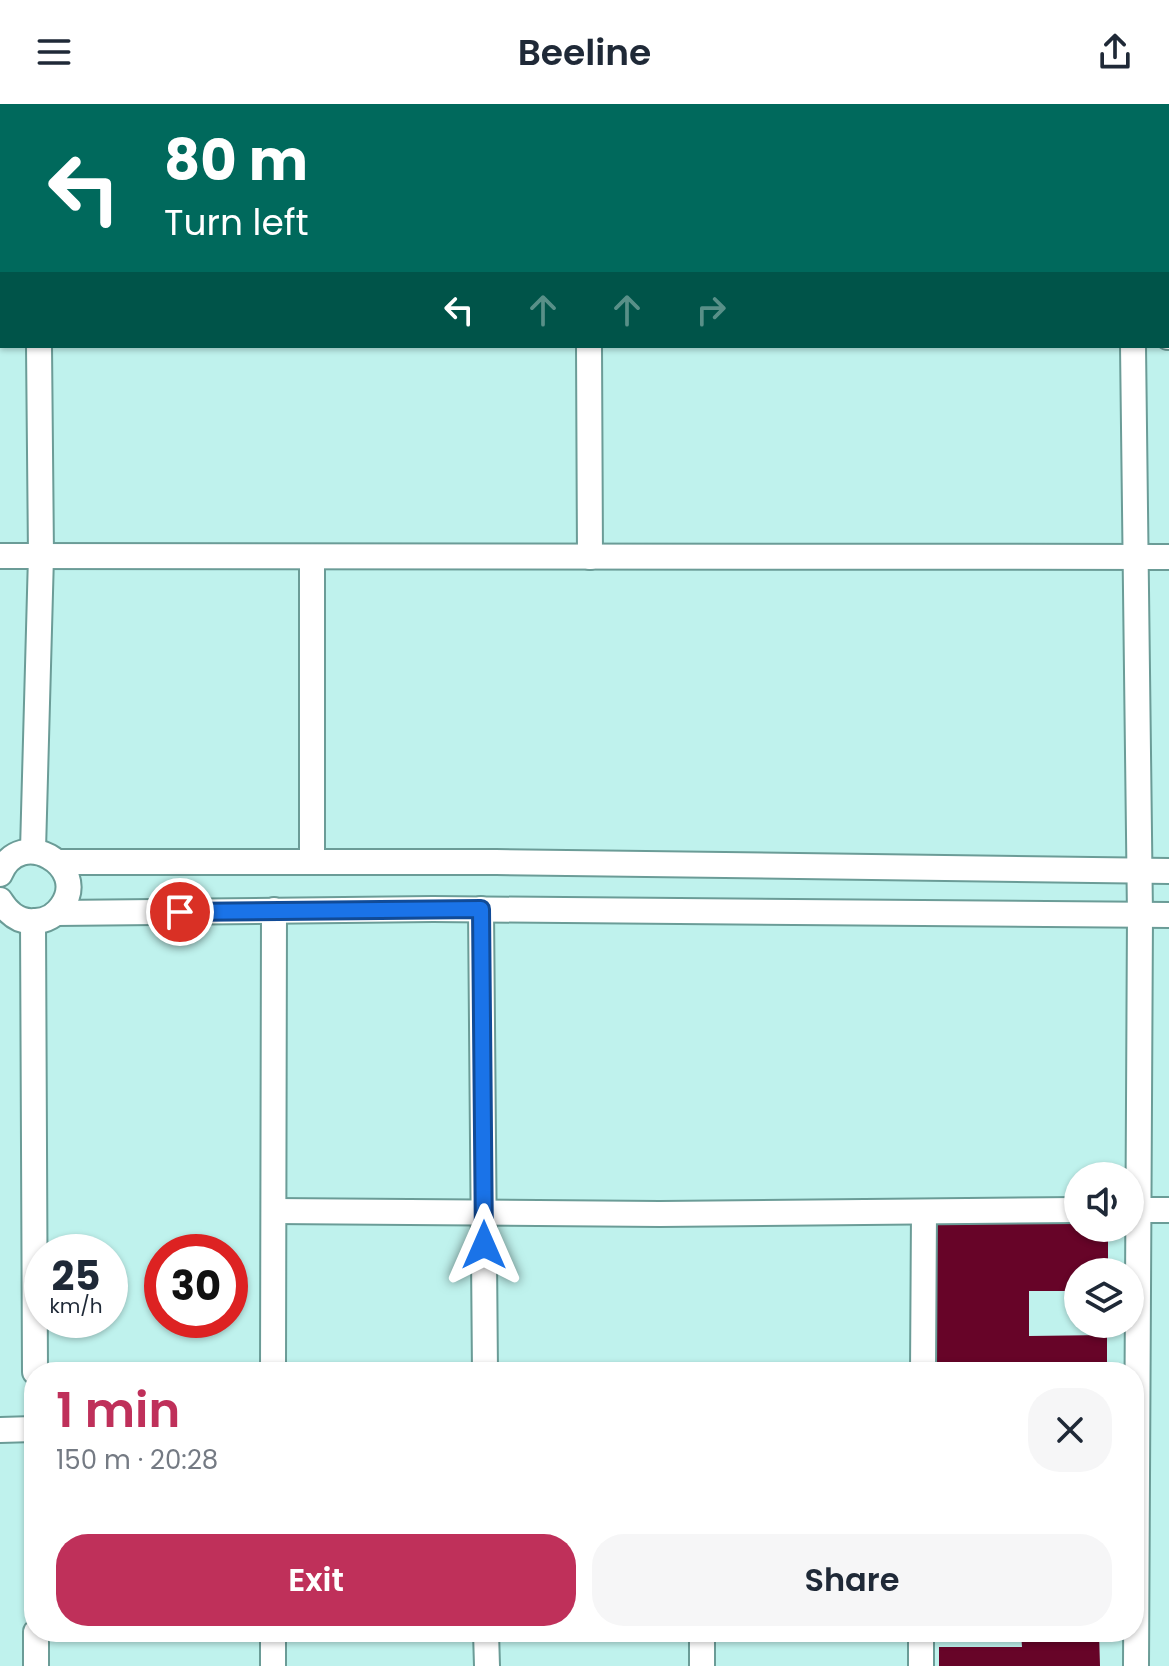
<!DOCTYPE html>
<meta charset="utf-8">
<style>
:root{--surface:#fff;--page:#f6f6f7;--text:#1f2937;--muted:#747a83;--accent:#bf305a}
body{margin:0;font-family:Poppins,sans-serif;background:var(--page);color:var(--text);height:100vh;display:flex;flex-direction:column;font-size:30px;white-space:nowrap}
*{box-sizing:border-box;margin:0}
p{font-size:26px;color:var(--muted)}
.icon{flex:none;width:44px;height:44px;fill:none;stroke:currentColor;stroke-width:2;stroke-linecap:round;stroke-linejoin:round}
.map{position:relative;flex:1;overflow:hidden}
.details{position:absolute;left:24px;top:1258px;width:1120px;height:280px;display:flex;flex-direction:column;background:var(--surface);border-radius:32px;box-shadow:0 2px 6px #0004}
.details>*{flex:none}
.banner{position:absolute;left:0px;top:0px;width:1170px;height:244px;box-shadow:0 2px 6px #0004;background:#00695c;color:#fff;overflow:hidden}
.tools{position:absolute;left:1064px;top:1058px;display:grid;gap:16px}
.tools a{display:grid;place-items:center;width:80px;height:80px;border-radius:50%;background:var(--surface);box-shadow:0 2px 6px #0004;font-size:40px}
.speed{position:absolute;left:24px;top:1130px;display:flex;gap:16px;font-size:40px;font-weight:700;text-align:center}
.speed>*{display:grid;place-content:center;width:104px;height:104px;border-radius:50%;background:var(--surface);box-shadow:0 2px 6px #0004;line-height:1}
.speed small{font-size:20px;font-weight:400}
.speed .limit{border:12px solid #d22;background:#fff;color:#111}
.pin{position:absolute;display:grid;place-items:center;width:68px;height:68px;color:#fff;margin:-34px;border:4px solid #fff;border-radius:50%;box-shadow:0 2px 8px #0007}
.me{position:absolute;width:88px;margin:-44px;rotate:0deg;stroke-linejoin:round;filter:drop-shadow(0 0 6px #0008)}
.turn{display:flex;align-items:center;gap:28px;height:168px;padding:0 32px;font-size:36px}
.turn .icon{width:104px;height:104px;stroke-width:2.5}
.turn b{display:block;font-size:56px;line-height:68px}
.lanes{display:flex;align-items:center;height:76px;padding:0 32px;background:#0003;justify-content:center;gap:40px;direction:ltr}
.lanes .off{opacity:.35}
.round{display:grid;place-items:center;flex:none;width:84px;height:84px;border-radius:32px;background:var(--page)}
.overview{display:flex;align-items:center;justify-content:space-between;height:136px;padding:0 32px}
h1{font-size:48px;font-weight:600;line-height:60px;color:var(--accent)}
.cta{display:flex;gap:16px;margin-top:auto;padding:16px 32px}
.cta a{flex:1;height:92px;border-radius:32px;background:var(--accent);color:#fff;font-size:32px;font-weight:600;line-height:92px;text-align:center}
.cta a+a{background:var(--page);color:var(--text)}
header{display:flex;justify-content:space-between;align-items:center;height:104px;padding:0 32px;background:var(--surface);font-size:36px;font-weight:600}
.map>svg:first-child{display:block}
</style>
<header><svg class="icon" aria-label="menu" viewBox="0 0 24 24"><path d="M4 6h16M4 12h16M4 18h16"/></svg>Beeline<svg class="icon" aria-label="share" viewBox="0 0 24 24"><path d="M12 15V3M7 8l5-5 5 5M5 13v7h14v-7"/></svg></header>
<div class="map">
<svg width="1169" height="1562" viewBox="0 0 1169 1562">
<rect width="100%" height="100%" fill="#bff2ed"/>
<g fill="#670428">
<path d="M1078,1116V1124H1108V1168H1078V1187H1029V1232L1107,1231V1268H937L936,1117Z"/>
<path d="M1021,1528H1099L1100,1562H939V1543H1022Z"/>
</g>
<g fill="none" stroke-linecap="round" stroke-linejoin="round">
<g stroke="#6b9c97" stroke-width="28">
<g id="minor">
<path d="M39,0V2"/>
<path d="M268,2V0"/>
<path d="M503,2V0"/>
<path d="M690,2V0"/>
<path d="M1137,2V0"/>
<path d="M1168,233H1169"/>
<path d="M589,242L590,453"/>
<path d="M1133,242L1140,811L1136,1562"/>
<path d="M0,452L1169,453"/>
<path d="M33,746L41,452L39,242"/>
<path d="M58,758H496L1169,767"/>
<path d="M312,758V453"/>
<path d="M0,770C20,721 90,762 62,802C56,811 46,817 35,817C19,819 8,809 0,796"/>
<path d="M481,805L485,1268"/>
<path d="M56,809L433,805L1169,811"/>
<path d="M33,818L35,1268"/>
<path d="M1130,1106H1169"/>
<path d="M274,1107L660,1110L1078,1106"/>
<path d="M273,1268L274,806"/>
<path d="M923,1268L924,1108"/>
<path d="M0,1326L34,1325"/>
<path d="M36,1528V1562"/>
<path d="M486,1528L487,1562"/>
<path d="M702,1528V1562"/>
<path d="M273,1562V1528"/>
<path d="M921,1562V1528"/>
</g>
</g>
<use href="#minor" stroke="#fff" stroke-width="24"/>
</g>
<g fill="none" stroke-linecap="round" stroke-linejoin="round">
<g stroke="#114b97" stroke-width="20">
<path id="route" d="M180,808L481,805L484,1141"/>
</g>
<use href="#route" stroke="#1a73e8" stroke-width="14"/>
</g>
</svg>
<div class="tools">
<a><svg class="icon" aria-label="sound" viewBox="0 0 24 24"><path d="M4 9h4l5-4v14l-5-4H4zM17 9q2 3 0 6"/></svg></a>
<a><svg class="icon" aria-label="layers" viewBox="0 0 24 24"><path d="M12 4l9 5-9 5-9-5zM3 14l9 5 9-5"/></svg></a>
</div>
<div class="speed"><div>25<small>km/h</small></div><div class="limit">30</div></div>
<div class="pin" style="left:180px;top:808px;background:#d93025"><svg class="icon" aria-label="arrive" viewBox="0 0 24 24"><path d="M6 21V4h12l-3 4 3 4H6"/></svg></div>
<svg class="me" style="left:484px;top:1141px" viewBox="-20 -20 40 40"><path d="M0-17L14 15 0 8-14 15z" fill="#1a73e8" stroke="#fff" stroke-width="4"/></svg>
<div class="banner">
<div class="turn"><svg class="icon" aria-label="left" viewBox="0 0 24 24"><path d="M17 20v-9H6M10 6l-5 5 5 5"/></svg><div><b>80 m</b>Turn left</div></div>
<div class="lanes"><svg class="icon" aria-label="left" viewBox="0 0 24 24"><path d="M17 20v-9H6M10 6l-5 5 5 5"/></svg><svg class="icon off" aria-label="ahead" viewBox="0 0 24 24"><path d="M12 20V5M6 11l6-6 6 6"/></svg><svg class="icon off" aria-label="ahead" viewBox="0 0 24 24"><path d="M12 20V5M6 11l6-6 6 6"/></svg><svg class="icon off" aria-label="right" viewBox="0 0 24 24"><path d="M7 20v-9h11M14 6l5 5-5 5"/></svg></div>
</div>
<section class="details">
<div class="overview"><div><h1>1 min</h1><p>150 m · 20:28</p></div><a class="round"><svg class="icon" aria-label="close" viewBox="0 0 24 24"><path d="M6 6l12 12M18 6L6 18"/></svg></a></div>
<div class="cta"><a>Exit</a><a>Share</a></div>
</section>
</div>
